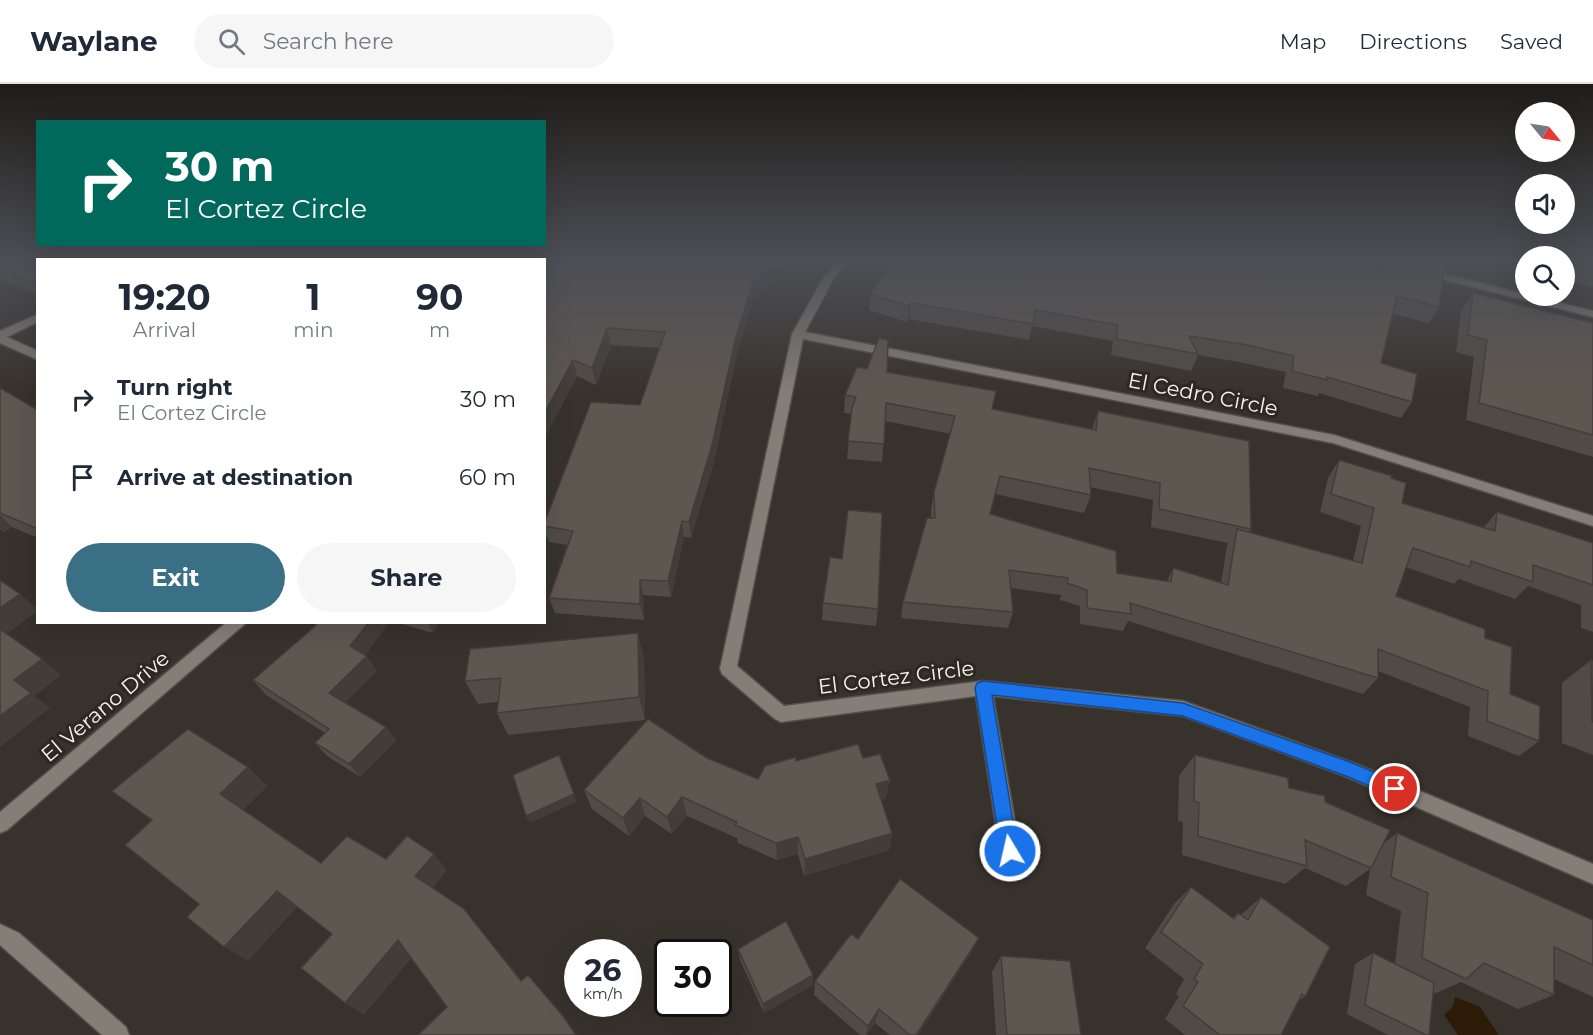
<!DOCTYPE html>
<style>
:root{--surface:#fff;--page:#f6f6f7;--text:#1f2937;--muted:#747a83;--line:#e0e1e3;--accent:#3a7086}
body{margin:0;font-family:Montserrat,sans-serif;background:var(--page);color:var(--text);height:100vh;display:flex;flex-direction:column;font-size:22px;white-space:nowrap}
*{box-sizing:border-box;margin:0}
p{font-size:20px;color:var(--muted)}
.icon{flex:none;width:33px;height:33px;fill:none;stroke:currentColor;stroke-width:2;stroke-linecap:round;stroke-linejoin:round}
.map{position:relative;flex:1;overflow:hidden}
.sheet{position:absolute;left:36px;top:174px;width:510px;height:366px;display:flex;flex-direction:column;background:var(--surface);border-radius:0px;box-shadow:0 6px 24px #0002}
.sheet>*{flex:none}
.hud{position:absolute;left:36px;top:36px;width:510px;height:126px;border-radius:0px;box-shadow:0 6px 24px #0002;background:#00695c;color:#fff;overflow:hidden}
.needle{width:39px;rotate:120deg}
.tools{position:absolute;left:1515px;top:18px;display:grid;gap:12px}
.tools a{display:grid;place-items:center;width:60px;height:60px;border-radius:50%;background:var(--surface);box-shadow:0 6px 24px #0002;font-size:30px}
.speed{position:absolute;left:564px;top:855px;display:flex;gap:12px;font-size:30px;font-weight:700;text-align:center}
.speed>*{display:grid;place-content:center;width:78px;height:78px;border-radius:50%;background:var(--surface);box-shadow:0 6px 24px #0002;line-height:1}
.speed small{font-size:15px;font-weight:400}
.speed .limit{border:3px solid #111;border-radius:9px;background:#fff;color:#111}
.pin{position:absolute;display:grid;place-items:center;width:51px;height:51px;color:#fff;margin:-26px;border:3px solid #fff;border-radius:50%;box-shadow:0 2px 6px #0007}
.me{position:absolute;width:66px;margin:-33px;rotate:351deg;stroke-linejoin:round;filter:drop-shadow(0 0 4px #0008)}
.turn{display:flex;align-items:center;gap:21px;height:126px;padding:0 30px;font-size:27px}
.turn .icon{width:78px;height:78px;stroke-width:2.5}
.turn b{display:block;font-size:42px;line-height:51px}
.eta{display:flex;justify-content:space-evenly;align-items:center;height:102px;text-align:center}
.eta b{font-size:36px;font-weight:700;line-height:42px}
.primary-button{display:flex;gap:12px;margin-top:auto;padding:12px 30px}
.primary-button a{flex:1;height:69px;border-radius:36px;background:var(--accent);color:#fff;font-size:24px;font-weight:700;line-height:69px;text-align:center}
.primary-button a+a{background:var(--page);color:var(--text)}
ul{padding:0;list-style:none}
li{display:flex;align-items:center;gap:18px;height:78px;padding:0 30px}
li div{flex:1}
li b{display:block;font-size:22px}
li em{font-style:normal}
header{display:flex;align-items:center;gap:36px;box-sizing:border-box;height:84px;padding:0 30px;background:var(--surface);border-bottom:2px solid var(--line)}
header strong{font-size:28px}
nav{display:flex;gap:33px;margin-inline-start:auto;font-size:21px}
.search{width:420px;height:54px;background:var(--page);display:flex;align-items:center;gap:15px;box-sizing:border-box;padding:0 21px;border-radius:33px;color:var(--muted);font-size:22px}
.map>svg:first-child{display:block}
</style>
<header>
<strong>Waylane</strong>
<div class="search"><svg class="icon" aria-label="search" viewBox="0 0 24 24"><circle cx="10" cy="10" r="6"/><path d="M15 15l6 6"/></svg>Search here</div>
<nav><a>Map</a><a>Directions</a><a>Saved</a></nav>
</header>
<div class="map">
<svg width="1593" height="951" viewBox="0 0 1593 951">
<rect width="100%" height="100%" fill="#38322c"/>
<path fill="#2c1c07" d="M1455,913L1480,923L1499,951H1458L1444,931L1453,922Z"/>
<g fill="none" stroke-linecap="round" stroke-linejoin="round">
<g stroke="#534e49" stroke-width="3">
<g id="minor">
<path d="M839,176H850L834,194L805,248L1334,351L1593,432V442L1333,359L803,255L737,582L784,622L983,597L1183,617L1356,680L1593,780V800L1345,692L1183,632L993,612L1020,767L1017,774L1010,776L1003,774L1000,767L976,612L781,638L775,635L722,590L720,585L792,250L824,193Z"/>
<path d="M1372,176H1390L1406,182L1401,185Z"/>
<path d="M1424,185L1593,227V233L1420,190V186Z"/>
<path d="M38,230V238L7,253L38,267V276L0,259V247Z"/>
<path d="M227,538H247L7,746L0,749V728Z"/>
<path d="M0,840L19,849L126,943L129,951H102L0,861Z"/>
</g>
</g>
<use href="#minor" fill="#847e76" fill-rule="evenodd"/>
</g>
<g fill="#514b45" fill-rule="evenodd">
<path d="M0,176H38V212L0,194Z"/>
<path d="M1383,176H1442L1441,179L1439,223L1429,239L1393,230L1381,279L1412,318L1401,334L1319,309L1318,312L1283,304L1286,288L1239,278L1198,271L1191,287L1111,271L1113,257L1032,242L1029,256L909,235L907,238L869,226L870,210L873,207V204L1379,186Z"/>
<path d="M1564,176H1593V203L1572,198L1573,187L1564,185Z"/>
<path d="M544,196L753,216L737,269L714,378L691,454L684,453L671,513L643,511L644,536L555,529L549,514L567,461L549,458L544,445V440L640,321L660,264L611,261L596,301L577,292L544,355Z"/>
<path d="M1473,209L1593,239V373L1466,336L1474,273L1456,268L1461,227Z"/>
<path d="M887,288L992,325L1092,345L1098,327L1251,445L1249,448L1353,477L1361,442L1320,428L1328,394L1339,376L1391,394L1402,419L1483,444L1497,428L1593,459V548L1581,544V521L1528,502L1515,515L1459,495L1454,500L1406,483L1396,512L1485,554L1510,610L1539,657L1519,672L1468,652L1470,623L1378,587V594L1363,610L1128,537L1123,547L1080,540V522L1060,516L1061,511L1011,504L1013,528L1008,544L901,534L903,518L931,434V425L934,408L951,350L885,337L882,378L847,375L851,330L844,329L845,311ZM1090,403L1153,416L1151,443L1228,459L1227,462L1221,499L1173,484L1167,497L1117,489L990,430L995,410L1084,429L1091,411Z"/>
<path d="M0,304L38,326V454L12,443L4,448L0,445Z"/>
<path d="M842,475L878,525L876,542L822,536L823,519Z"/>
<path d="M318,538H389L365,571L377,587L345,618L386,643L396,657L360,693L327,672L315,659L325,649L266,611L253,596L314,543Z"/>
<path d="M395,538H440L433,549Z"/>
<path d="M644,573L645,636L508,651L497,629L498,618L478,620L465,597Z"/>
<path d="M1591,576L1593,577V671L1562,659V599Z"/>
<path d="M1195,671L1289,704L1325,718L1383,760L1397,749L1593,836V913L1554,895V911L1518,925L1461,898L1436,909L1433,908L1429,951H1388L1347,930L1355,880L1373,869L1395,880L1401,827L1366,811L1370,785L1346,802L1305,784L1285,800L1182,771L1183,738L1178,737L1179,692Z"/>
<path d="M707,674L758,695L796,677L863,674L886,714L881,716L892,749L889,766L804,792L798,770L777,776L738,759L737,754L687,732L672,750L645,732L629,752L592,725L584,706Z"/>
<path d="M1191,803L1232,834L1238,829L1241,831L1261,813L1305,913L1299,916L1281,951H1185L1165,935L1179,912L1176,910L1184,895L1145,864L1174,820Z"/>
<path d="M979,854L970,870L918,951H890L875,939L867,951H860L814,911L815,897L858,855Z"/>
<path d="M738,865L813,891V901L764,929L740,876Z"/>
<path d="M1001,872L1081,951H996L992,888Z"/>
</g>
<g fill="#423d38">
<path d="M777,176H793L753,216L737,269L714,378L691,454L689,438L736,253L753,199Z"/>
<path d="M911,219L909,235L907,238L909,222Z"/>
<path d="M607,244L611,261L596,301L592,284Z"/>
<path d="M573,276L577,292L544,355V330Z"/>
<path d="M0,431L12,443L4,448L0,444Z"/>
<path d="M682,437L684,453L671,513L668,497Z"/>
<path d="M640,496L643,511L644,536L640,520Z"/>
<path d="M20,510L38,525V527L5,551L0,547V524Z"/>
<path d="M369,538H389L361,577L350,562Z"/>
<path d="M427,538H440L433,549Z"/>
<path d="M638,549L644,573L645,636L639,613Z"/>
<path d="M367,572L377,587L340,623L329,609Z"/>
<path d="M42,575L61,591L35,612L50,624L0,663V632L14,596Z"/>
<path d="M386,643L396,657L360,693L349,680Z"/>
<path d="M559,671L577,718L530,739L526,732Z"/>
<path d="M248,683L268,702L241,728L220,710Z"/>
<path d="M890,696L886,714L873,718L876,700Z"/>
<path d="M682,713L687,732L672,750L667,733Z"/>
<path d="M640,714L645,732L629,752L623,734Z"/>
<path d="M892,749L889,766L804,792L805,775Z"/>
<path d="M798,753V770L777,776L776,759Z"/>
<path d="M434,770L447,786L430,808L415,792Z"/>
<path d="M277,807L297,823L248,877L224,863Z"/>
<path d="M464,825L477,841L533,910L521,897Z"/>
<path d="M979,854L970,870L918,951H916Z"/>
<path d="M398,856L414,871L364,931L345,919Z"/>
<path d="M813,891V901L764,929L763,920Z"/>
<path d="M879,925L875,939L867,951H866L868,942Z"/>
</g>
<g fill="#5e5750" stroke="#423d38" stroke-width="1.5">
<path d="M0,176H38V202L0,184Z"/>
<path d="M557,176H777L753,199L736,253L712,361L689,438L682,437L668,497L640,496V520L549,514L573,447L544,442V440L591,318L640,321L665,248L607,244L592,284L573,276L544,330V196Z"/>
<path d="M899,176H1341L1383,187L1386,176H1429L1445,180L1439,223L1397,212L1381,279L1417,290L1412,318L1327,293V296L1292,287L1294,272L1247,261L1189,252L1198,270L1116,255L1118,241L1035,226L1033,240L911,219L909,222L870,210L875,204H873Z"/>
<path d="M1585,176H1593V183L1585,181Z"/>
<path d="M1473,209L1593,239V351L1479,319L1487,256L1468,251Z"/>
<path d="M879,254L888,256L887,288L996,307L992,325L1096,346L1098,327L1249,357L1251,445L1159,425L1160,399L1089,384L1091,411L1000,392L990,430L1116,467L1117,489L1171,498L1173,484L1228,501L1237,445L1362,479L1374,424L1331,410L1339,376L1392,392L1391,394L1406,399L1402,419L1495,447L1497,428L1593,459V501L1533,481V498L1471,477L1470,483L1413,464L1396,512L1485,545V554L1512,563L1510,610L1540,622L1539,657L1487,637L1488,607L1378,565V594L1130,519L1131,530L1087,524V506L1067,499L1068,494L1009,486L1013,528L903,518L927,434H935L934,408L955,332L886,319L884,360L848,357L852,324L856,313L845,311L857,283L867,285Z"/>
<path d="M0,304L38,326V445L0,429Z"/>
<path d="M848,426L882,429L878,525L823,519L830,473L842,475Z"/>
<path d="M0,496L20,510L0,524Z"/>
<path d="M318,538H369L350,562L367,572L329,609L386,643L349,680L315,659L329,645L253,596L314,543Z"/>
<path d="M0,545L42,575L14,596L31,609L0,632Z"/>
<path d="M638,549L639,613L497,629L501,594L465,597L470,565Z"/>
<path d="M1591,576L1593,577V638H1592Z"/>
<path d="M648,635L707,674L758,695L765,682L796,673V677L858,660L863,674L880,670L890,696L876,700L892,749L805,775L798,753L776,759L735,741L737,738L682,713L667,733L640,714L623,734L584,706Z"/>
<path d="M188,645L248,683L220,710L321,779L347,752L386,775L407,752L434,770L415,792L464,825L521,897L528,891L563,932L576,951H418L447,923L398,856L345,919L301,884L332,850L277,807L224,863L187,833L199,820L125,761L152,736L112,707Z"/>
<path d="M559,671L574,710L526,732L513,691Z"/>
<path d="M1195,671L1288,694L1289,704L1325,712V718L1390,746L1371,784L1305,756L1307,782L1198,752L1199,719L1194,717Z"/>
<path d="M1397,749L1593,836V881L1554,863V911L1484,879L1466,895L1422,874L1428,809L1391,793Z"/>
<path d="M900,795L979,854L916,951H910L879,925L868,942L815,897L851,850L858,855Z"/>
<path d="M1191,803L1234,835L1238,829L1248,836L1261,813L1330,863L1305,913L1302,910L1281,951H1220L1183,922L1198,898L1194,895L1203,880L1161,848Z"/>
<path d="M786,837L813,891L763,920L738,865Z"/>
<path d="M1373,869L1434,899L1429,951H1426L1365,921Z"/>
<path d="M1001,872L1070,877L1081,951H1007Z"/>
</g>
<linearGradient id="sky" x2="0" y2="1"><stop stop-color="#1f1c18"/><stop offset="0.57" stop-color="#4d4f56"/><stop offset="1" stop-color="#4d4f56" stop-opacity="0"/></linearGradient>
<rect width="1593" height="309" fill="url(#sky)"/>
<path fill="#1a73e8" stroke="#114b97" stroke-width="1.5" d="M983,597L1183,619L1350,678L1400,699L1403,705L1400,710L1395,713L1346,692L1183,632L992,611L1018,767L1016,773L1010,776L1003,773L1001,767L975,604L977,599Z"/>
<g text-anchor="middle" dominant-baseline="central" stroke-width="6" stroke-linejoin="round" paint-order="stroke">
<g font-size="21" fill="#f7f3ef" stroke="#2e2822">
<text transform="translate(1203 310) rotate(11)">El Cedro Circle</text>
<text transform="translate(896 593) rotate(-7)">El Cortez Circle</text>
<text transform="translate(105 622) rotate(-40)">El Verano Drive</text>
</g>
</g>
</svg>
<div class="tools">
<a><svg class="needle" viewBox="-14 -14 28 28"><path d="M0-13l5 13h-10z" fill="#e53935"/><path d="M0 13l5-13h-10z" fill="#747a83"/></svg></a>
<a><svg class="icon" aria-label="sound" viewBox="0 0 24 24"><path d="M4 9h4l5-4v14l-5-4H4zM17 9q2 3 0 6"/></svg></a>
<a><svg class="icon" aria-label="search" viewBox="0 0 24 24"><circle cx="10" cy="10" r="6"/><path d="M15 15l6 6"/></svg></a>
</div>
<div class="speed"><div>26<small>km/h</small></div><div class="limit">30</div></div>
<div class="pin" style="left:1395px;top:705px;background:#d93025"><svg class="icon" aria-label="arrive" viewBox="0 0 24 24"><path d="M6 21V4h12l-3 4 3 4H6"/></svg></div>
<svg class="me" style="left:1010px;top:767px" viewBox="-20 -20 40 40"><circle r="17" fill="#1a73e8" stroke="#fff" stroke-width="3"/><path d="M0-11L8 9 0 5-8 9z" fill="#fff"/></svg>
<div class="hud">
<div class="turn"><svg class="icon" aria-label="right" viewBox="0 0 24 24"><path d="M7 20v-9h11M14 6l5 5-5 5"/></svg><div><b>30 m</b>El Cortez Circle</div></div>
</div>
<section class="sheet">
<div class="eta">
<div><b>19:20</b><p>Arrival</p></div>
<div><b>1</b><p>min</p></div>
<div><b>90</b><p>m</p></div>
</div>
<ul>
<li><svg class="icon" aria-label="right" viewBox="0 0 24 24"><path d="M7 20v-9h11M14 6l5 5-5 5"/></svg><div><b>Turn right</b><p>El Cortez Circle</p></div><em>30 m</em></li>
<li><svg class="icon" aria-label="arrive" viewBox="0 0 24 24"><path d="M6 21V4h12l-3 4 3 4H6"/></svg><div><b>Arrive at destination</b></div><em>60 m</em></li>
</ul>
<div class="primary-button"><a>Exit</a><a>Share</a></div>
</section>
</div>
